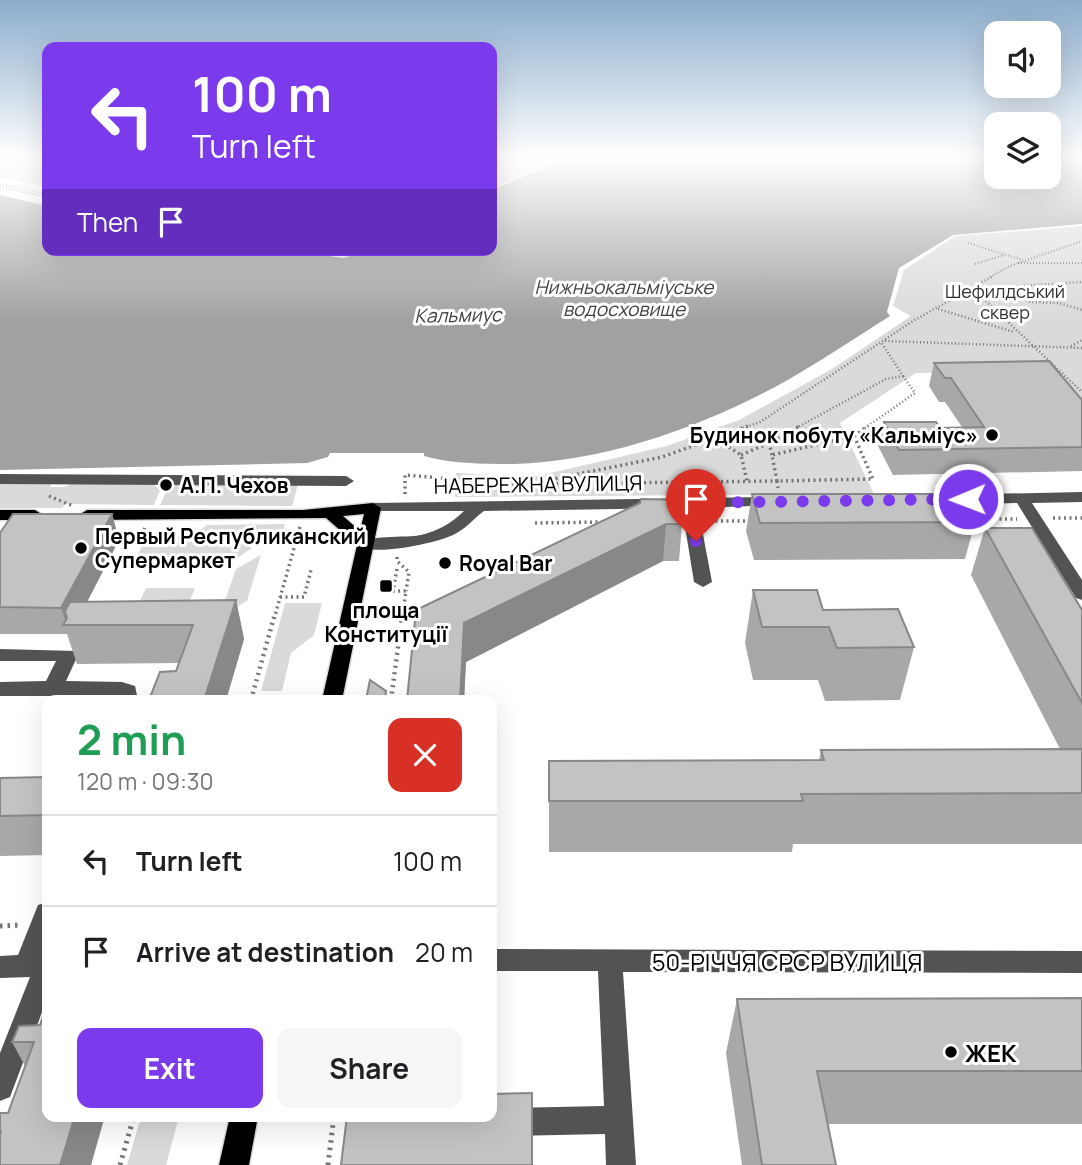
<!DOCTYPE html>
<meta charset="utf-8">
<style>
:root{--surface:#fff;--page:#f6f6f6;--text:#202124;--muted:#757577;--line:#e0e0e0;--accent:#7c3aed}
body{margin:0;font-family:Manrope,sans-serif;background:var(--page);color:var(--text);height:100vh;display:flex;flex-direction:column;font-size:26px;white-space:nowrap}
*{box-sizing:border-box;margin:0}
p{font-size:23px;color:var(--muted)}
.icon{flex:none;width:38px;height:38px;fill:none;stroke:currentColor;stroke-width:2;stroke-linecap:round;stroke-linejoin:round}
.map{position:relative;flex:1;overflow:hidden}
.side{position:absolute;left:42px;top:695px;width:455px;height:427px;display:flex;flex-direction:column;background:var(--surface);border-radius:14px;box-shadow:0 7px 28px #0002}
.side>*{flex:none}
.banner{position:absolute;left:42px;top:42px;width:455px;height:214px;border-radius:14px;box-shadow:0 7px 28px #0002;background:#7c3aed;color:#fff;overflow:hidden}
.fabs{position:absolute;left:984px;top:21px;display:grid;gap:14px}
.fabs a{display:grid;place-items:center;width:77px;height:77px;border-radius:14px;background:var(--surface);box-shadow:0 7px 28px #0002;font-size:35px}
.pin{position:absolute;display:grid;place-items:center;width:60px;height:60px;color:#fff;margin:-72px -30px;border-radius:50% 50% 50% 0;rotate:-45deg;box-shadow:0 0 7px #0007}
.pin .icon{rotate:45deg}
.me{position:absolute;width:77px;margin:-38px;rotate:269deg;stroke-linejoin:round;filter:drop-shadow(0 0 5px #0008)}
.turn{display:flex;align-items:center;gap:24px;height:147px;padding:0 35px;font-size:32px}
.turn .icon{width:91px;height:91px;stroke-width:2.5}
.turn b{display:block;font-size:49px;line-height:60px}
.then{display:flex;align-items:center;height:66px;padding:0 35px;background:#0003;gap:14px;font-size:26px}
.round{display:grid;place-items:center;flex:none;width:74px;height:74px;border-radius:14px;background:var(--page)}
.headline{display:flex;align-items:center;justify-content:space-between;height:119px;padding:0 35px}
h1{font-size:42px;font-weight:700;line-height:52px;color:#1e9e55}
.button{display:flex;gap:14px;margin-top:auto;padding:14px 35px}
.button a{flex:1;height:80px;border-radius:14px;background:var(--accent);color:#fff;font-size:28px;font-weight:700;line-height:80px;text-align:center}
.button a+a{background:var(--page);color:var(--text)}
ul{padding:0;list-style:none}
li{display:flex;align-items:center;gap:21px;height:91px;padding:0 35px;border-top:2px solid var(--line)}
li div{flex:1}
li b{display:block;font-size:26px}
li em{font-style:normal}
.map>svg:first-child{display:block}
</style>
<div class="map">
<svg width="1082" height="1165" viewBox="0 0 1082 1165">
<rect width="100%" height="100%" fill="#fff"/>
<g fill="#dadada">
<path d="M0,157H47V186L0,178Z"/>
<path d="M492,157H568L492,188Z"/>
<path d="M1082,226V403L1048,370L916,373L840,423L874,494L455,497L456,473L533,477L667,446L739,420L832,369L911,316L893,306L904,270L955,236Z"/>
<path d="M0,482H50L51,487H64L73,483H155V486L160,490L154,505L65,504L62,508H0Z"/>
<path d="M179,483L260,485L268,491L278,490L285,484H298L292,506L160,505L167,490Z"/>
<path d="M285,524L282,535L192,536L207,525Z"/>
<path d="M243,541L252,548L227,565H133L144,542Z"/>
<path d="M261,555L247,601L232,610L222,609L236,569Z"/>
<path d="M146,588H195L188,605H138Z"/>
<path d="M285,603H322L314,635L291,653L282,691H261Z"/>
<path d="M141,1117H179L166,1165H127Z"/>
</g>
<path fill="#a1a1a1" d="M569,157H996V177H1048V157H1082V224L953,235L899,268L887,312L890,316C855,338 821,361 786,381C704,426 608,461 514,464C485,464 452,464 424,456V453H330L328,457L307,463L0,470V195L47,206V250H306L314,254L343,258L372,250H492V190Z"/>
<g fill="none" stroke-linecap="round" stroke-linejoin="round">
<g stroke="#dbdbdb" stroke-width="3">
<g id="major">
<path d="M373,503L381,508L342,700H322L357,545L326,518L87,520L79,515L87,510H303ZM364,514L360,531L343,516Z"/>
<path d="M0,510H35L43,515L35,520H0Z"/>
<path d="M230,1116H258L249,1165H219Z"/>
</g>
</g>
<g stroke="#757575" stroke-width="2" stroke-dasharray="1 2" stroke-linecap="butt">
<path d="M0,160L47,159"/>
<path d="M492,162L517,157"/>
<path d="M0,184L47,194"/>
<path d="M0,187L47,197"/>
<path d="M968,243L1023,260"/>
<path d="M1018,263H1082"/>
<path d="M975,264L1004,255"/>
<path d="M990,277L1010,266L1082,241"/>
</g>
<g stroke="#757575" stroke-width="2.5" stroke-dasharray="1 2.5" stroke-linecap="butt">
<path d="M973,289L1082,392"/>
<path d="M975,289L1082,282"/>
<path d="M1004,289L1030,302L1059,303L1082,310"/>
<path d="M938,309L1014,332"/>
<path d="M885,341L1082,348"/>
<path d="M1071,346L1082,340"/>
<path d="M743,428L760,422L913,321L993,276"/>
<path d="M796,428L886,379L903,376L881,342"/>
<path d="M865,428L915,393L903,376"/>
</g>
<g stroke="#757575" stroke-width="3.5" stroke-dasharray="2 3.5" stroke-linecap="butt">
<path d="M854,436L868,426"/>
<path d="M854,436L873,479L777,481L772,455Z"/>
<path d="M715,438L741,455L747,481"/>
<path d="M741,455L769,443"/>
<path d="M772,455L769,443L800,426"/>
<path d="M777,481L778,488"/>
<path d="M534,484L777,481"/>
<path d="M405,494V475L524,485L662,457L748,426"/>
<path d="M49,496L73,506"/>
<path d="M1053,518H1082"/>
<path d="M972,519H1017"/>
<path d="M710,521H751"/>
<path d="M535,523L604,522"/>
<path d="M145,528L140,538L297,539"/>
<path d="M397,557V561L409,572L406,591"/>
<path d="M397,569L393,591H406L402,619"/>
<path d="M280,597H304L311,570"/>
<path d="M274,619L300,527"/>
</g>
<g stroke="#757575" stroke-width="4.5" stroke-dasharray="2 4.5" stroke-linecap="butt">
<path d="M251,700L274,617"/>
<path d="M391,700L402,617"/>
</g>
<g stroke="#757575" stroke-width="5" stroke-dasharray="2.5 5" stroke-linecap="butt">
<path d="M0,926L21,925"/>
<path d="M120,1165L134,1116"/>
<path d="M328,1165L334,1116"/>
</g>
<g fill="#535353" fill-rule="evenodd">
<path d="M0,474L346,476L354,481L346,486L0,484Z"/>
<path d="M1082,492V502L1032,503L1082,580V600L1076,598L1017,503L940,505L932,500L940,495Z"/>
<path d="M772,497L778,499L780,502L778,505L698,508L712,582L703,587L694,582L682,508L484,511C473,519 466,529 453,535C436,543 370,558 357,544C365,535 406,538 421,535C438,531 452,523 464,511H367L365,508L373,503Z"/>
<path d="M0,649L76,651L78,655L66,681L122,682L135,686L138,700H118V696H0V682L46,681L56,661H0Z"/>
<path d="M47,902V943L42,957L47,955V999L10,1097L0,1101V1053L30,977L0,978V956L18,955L38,905Z"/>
<path d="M492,949L1082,951V973L623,972L636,1165H606L605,1134L510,1136L500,1132L496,1122L500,1112L510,1108L604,1106L598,971H492Z"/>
</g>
<use href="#major" fill="#000" fill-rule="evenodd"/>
</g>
<g fill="#a8a8a8">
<path d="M934,363L1082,400V471L893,475L878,446L884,422L940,428L962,427L945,402H939L929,386Z"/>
<path d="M752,494L975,522L965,559L754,560L746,531Z"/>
<path d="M640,503L682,524L679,561H663L466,662L464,700H407Z"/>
<path d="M112,514L119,540L87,602L236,600L244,639L226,700H149L176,671L179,663L77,664L67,634H0V533Z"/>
<path d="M985,528L1082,610V844H793L792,852H549V761L819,760L821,750L1060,749L971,575Z"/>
<path d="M753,590L823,610L914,647L900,700L825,701L818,680H753L745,643Z"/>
<path d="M47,815V855L0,856V816Z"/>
<path d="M1082,998V1124H828L836,1165H742L726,1053L737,999Z"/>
<path d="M40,1025L0,1165V1113H8L25,1066L12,1042Z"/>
</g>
<g fill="#888">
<path d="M112,514L119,540L75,625H67L61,608Z"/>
<path d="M666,524L663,561L466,662L464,700H460L464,623Z"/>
<path d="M236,600L244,639L226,700H204Z"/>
<path d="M75,1116H105L91,1165H60Z"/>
</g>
<g fill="#c3c3c3" stroke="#888" stroke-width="2">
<path d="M1049,361L1082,400V447L899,450L884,422H936L940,428L984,427L951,378H945L934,363Z"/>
<path d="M752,494H960L975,522L760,523Z"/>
<path d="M641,499L675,500L682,524H666L464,623L460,700H407L416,610L640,503Z"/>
<path d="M13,514H112L61,608L0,607V533Z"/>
<path d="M985,528H1032L1082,610V703Z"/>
<path d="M753,590H817L823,610L898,609L914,647L837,648L829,627H762Z"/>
<path d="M236,600L204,700H149L160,672L176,671L193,625H63L67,618L65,611L70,602Z"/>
<path d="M370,680L386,691L385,700H366Z"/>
<path d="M1082,749V793L801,794L803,801H549V761L824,760L821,750Z"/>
<path d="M47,777V815L0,816V778Z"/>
<path d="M1082,998V1071H817L836,1165H762L737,999Z"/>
<path d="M47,1006V1116H75L60,1165H0V1135L1,1131H0V1113H8L34,1042H12L19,1026L40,1025Z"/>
<path d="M532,1093V1165H341L347,1116H492V1094Z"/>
</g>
<linearGradient id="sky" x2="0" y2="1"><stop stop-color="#8baccc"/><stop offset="0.49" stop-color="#fff"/><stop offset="1" stop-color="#fff" stop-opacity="0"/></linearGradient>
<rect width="1082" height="320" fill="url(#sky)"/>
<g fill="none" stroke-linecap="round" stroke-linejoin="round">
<path stroke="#7c3aed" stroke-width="12" stroke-dasharray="0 21.6" d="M696,541L690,503L968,499"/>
</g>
<g fill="#000" stroke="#fff" stroke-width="2.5">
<circle cx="992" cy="435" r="7"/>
<circle cx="166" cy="485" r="7"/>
<circle cx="81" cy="548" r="7"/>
<circle cx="445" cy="563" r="7"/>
<rect x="379" y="579" width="14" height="14" rx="3.5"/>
<circle cx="951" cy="1052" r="7"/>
</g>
<g text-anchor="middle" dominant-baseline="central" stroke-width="6" stroke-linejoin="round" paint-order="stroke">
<g font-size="18" fill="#313131" stroke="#fff">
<text x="1005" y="291">Шефилдський<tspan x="1005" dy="21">сквер</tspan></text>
</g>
<g font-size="19" font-style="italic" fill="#424242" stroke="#fff">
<text x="624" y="287">Нижньокальміуське<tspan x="624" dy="22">водосховище</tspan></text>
<text transform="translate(458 315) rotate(-1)">Кальмиус</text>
</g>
<g font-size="21" font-weight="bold" fill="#000" stroke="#fff" text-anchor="start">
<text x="978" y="435" text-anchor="end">Будинок побуту «Кальміус»</text>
<text x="180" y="485">А.П. Чехов</text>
<text x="95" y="536">Первый Республиканский<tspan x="95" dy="24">Супермаркет</tspan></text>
<text x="459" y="563">Royal Bar</text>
<text x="386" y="610" text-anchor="middle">площа<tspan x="386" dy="24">Конституції</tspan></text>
</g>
<g font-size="21" fill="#000" stroke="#fff">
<text transform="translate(538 484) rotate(-1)">НАБЕРЕЖНА ВУЛИЦЯ</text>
</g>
<g font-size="24" fill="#000" stroke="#fff">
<text x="787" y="961">50-РІЧЧЯ СРСР ВУЛИЦЯ</text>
</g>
<g font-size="24" font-weight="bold" fill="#000" stroke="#fff" text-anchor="start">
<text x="965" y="1052">ЖЕК</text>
</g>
</g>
</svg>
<div class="fabs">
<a><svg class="icon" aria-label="sound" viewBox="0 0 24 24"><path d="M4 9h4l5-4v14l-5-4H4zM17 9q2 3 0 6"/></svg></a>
<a><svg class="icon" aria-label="layers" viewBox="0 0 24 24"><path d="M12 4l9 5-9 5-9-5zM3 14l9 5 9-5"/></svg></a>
</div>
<div class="pin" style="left:696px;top:541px;background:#d93025"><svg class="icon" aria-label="arrive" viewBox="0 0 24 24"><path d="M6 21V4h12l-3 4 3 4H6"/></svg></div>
<svg class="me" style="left:968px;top:499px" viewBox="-20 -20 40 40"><circle r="17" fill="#7c3aed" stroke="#fff" stroke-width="3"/><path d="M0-11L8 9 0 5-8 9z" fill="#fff"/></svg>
<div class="banner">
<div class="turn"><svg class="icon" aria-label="left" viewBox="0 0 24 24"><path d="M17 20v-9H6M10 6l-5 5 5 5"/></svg><div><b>100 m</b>Turn left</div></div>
<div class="then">Then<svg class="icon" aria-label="arrive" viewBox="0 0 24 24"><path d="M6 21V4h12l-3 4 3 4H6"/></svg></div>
</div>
<section class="side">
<div class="headline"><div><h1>2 min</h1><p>120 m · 09:30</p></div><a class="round" style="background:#d93025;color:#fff"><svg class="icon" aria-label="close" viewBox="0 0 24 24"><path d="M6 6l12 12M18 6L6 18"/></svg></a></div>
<ul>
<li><svg class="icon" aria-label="left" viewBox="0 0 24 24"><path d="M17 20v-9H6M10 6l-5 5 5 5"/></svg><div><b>Turn left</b></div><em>100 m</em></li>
<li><svg class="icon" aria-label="arrive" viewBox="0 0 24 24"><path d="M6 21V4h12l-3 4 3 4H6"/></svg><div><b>Arrive at destination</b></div><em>20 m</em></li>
</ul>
<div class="button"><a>Exit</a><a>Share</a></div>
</section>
</div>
